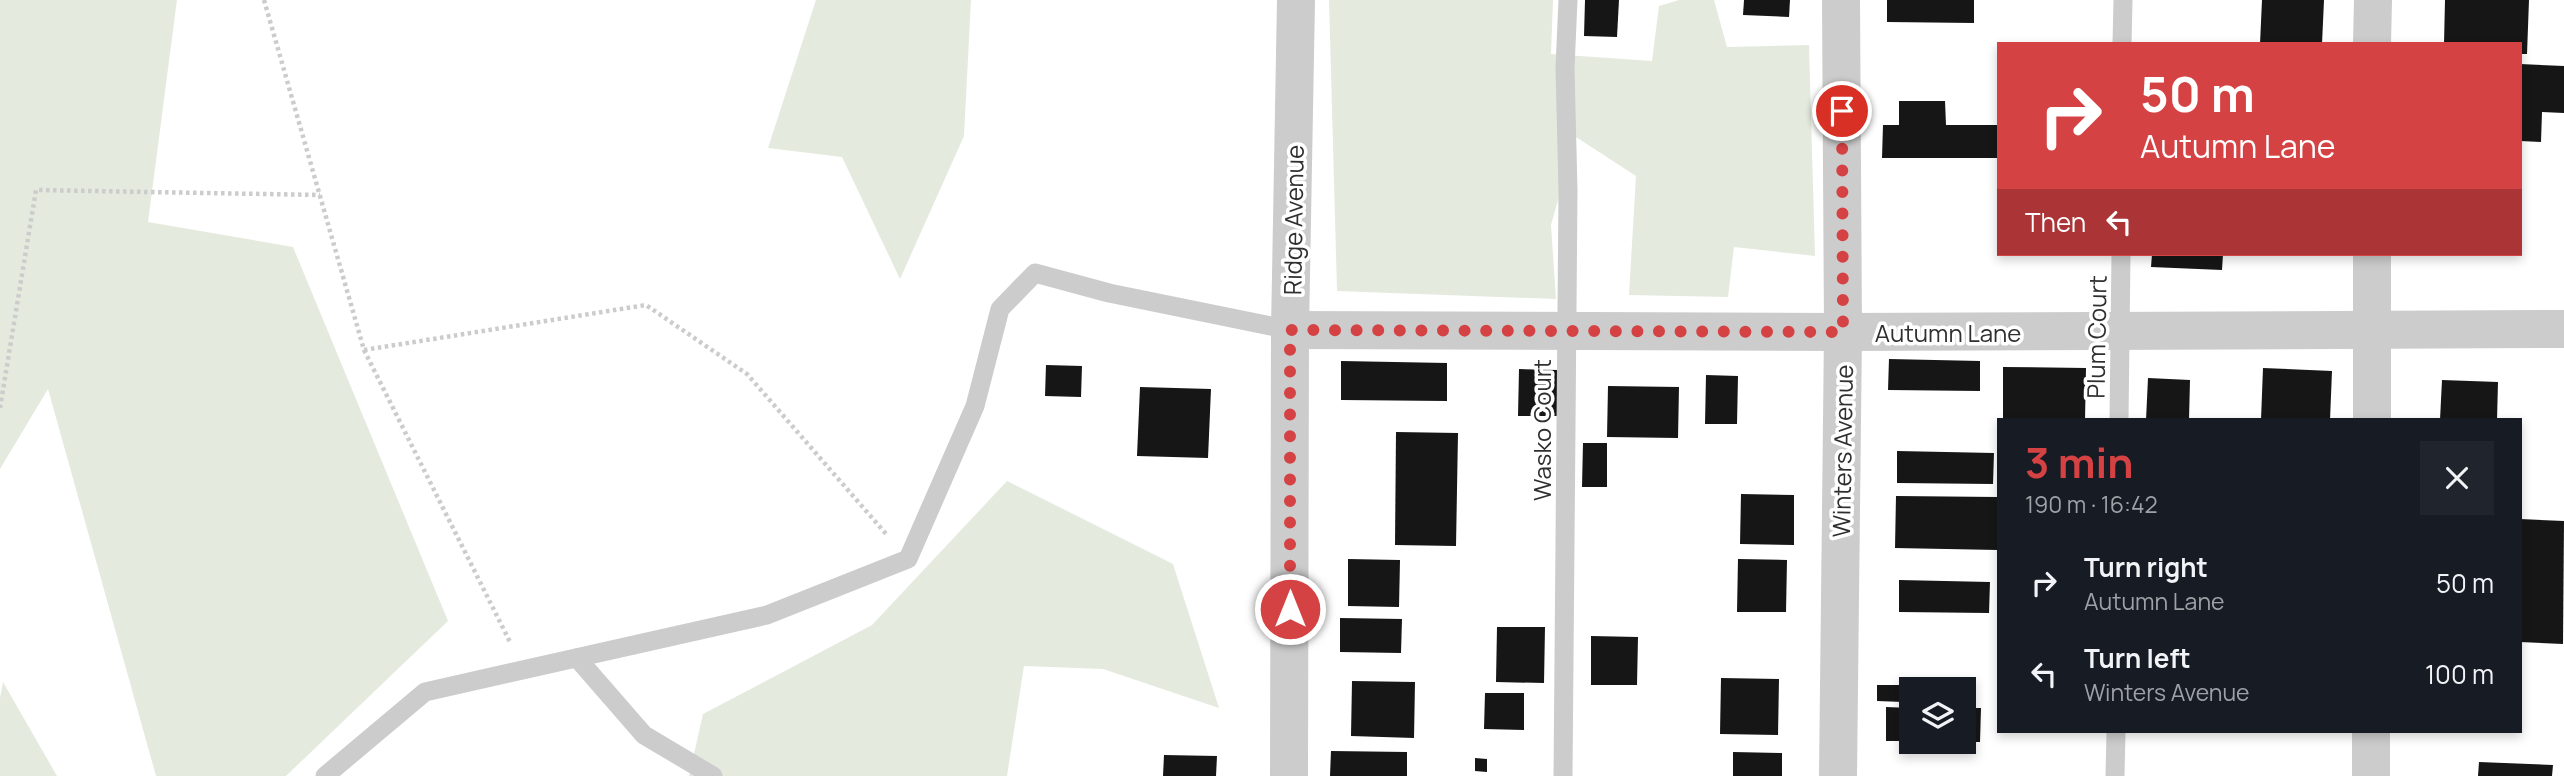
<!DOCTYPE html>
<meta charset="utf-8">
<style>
:root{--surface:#171b24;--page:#20242c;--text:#f1f3f6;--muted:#9ea1a6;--accent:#d54244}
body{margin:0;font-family:Manrope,sans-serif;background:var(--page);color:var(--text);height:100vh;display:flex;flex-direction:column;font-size:26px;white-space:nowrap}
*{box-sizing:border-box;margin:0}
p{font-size:23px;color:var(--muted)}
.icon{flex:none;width:38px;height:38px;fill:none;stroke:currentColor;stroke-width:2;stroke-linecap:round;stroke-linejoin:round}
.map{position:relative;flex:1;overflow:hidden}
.sheet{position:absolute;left:1997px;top:418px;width:525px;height:315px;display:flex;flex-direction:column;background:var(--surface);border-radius:0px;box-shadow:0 4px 10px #0003}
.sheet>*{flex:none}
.top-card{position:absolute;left:1997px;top:42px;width:525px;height:214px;border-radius:0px;box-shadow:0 4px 10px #0003;background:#d54244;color:#fff;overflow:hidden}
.tools{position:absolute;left:1899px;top:677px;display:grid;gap:14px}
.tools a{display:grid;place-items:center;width:77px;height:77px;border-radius:0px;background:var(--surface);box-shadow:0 4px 10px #0003;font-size:35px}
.pin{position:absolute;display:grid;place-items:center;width:60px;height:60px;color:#fff;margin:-30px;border:4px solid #fff;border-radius:50%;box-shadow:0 2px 7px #0007}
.me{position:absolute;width:77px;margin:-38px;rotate:0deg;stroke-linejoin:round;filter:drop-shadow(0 0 5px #0008)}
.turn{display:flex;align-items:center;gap:24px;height:147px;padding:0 28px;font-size:32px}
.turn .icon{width:91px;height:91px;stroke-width:2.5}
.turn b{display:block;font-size:49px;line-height:60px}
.then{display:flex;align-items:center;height:66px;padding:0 28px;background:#0003;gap:14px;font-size:26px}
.round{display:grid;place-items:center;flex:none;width:74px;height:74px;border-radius:0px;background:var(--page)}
.summary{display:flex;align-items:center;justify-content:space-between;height:119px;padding:0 28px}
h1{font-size:42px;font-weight:700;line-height:52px;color:var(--accent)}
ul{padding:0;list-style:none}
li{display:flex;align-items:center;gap:21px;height:91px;padding:0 28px}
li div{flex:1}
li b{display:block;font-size:26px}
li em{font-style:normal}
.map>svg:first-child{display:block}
</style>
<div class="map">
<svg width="2564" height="776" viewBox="0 0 2564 776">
<rect width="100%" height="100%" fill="#fff"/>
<g fill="#e4ebde">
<path d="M0,0H177L148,222L293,247L448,621L286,776H156L48,389L0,469Z"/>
<path d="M816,0H971L964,136L900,279L842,157L768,148Z"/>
<path d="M1329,0H1553L1551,54L1652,61L1659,6L1679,0H1714L1727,47L1809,45L1815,256L1734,247L1728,297L1629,295L1636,176L1576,137L1551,225L1556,299L1337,291Z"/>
<path d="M1007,481L1173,564L1219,708L1103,669L1024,666L1007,776H689L703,714L872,625Z"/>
<path d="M3,682L57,776H0V698Z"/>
</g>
<g fill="#161616">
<path d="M1585,0H1619L1617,37L1584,36Z"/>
<path d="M1744,0H1790L1789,17L1743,15Z"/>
<path d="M1887,0H1974V23L1887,22Z"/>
<path d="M2262,0H2324L2322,44H2260Z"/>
<path d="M2445,0H2529L2527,54H2520V44H2444Z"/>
<path d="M2520,64L2564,66V113L2542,112L2541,142L2520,141Z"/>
<path d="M1899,101H1945L1946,125H1998V158H1882L1883,125H1899Z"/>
<path d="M2152,254H2223L2222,270L2151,267Z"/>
<path d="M1889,359L1980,361V391L1888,390Z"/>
<path d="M1341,361L1447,363V401L1341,400Z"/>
<path d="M1046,365L1082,366L1081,397L1045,396Z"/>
<path d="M2003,367L2086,368L2085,420H2003Z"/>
<path d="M2263,368L2332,371L2330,420H2261Z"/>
<path d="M1519,369L1558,370L1557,416H1518Z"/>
<path d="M1706,375L1738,376L1737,424H1705Z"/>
<path d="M2148,378L2190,380L2189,420H2146Z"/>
<path d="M2442,380L2498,382L2497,420H2440Z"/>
<path d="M1608,386L1679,387L1678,438L1607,437Z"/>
<path d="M1140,387L1211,389L1208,458L1137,456Z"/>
<path d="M1396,432L1458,433L1456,546L1395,545Z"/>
<path d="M1583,443H1607V487H1582Z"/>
<path d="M1897,451L1994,453L1993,484L1897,483Z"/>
<path d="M1741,494L1794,495V545L1740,544Z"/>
<path d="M1896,496L1998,497V550L1895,548Z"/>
<path d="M2520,519L2564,521L2563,644L2520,642Z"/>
<path d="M1348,559L1400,560L1399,607L1348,606Z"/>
<path d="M1738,559L1787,560L1786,612H1737Z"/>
<path d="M1899,580L1990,582L1989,613L1899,612Z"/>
<path d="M1340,618L1402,619L1401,653L1340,652Z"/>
<path d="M1497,627H1545L1544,683L1496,682Z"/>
<path d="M1591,636L1638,637L1637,685H1591Z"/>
<path d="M1721,678L1779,679L1778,735L1720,734Z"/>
<path d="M1352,681L1415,682L1414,738L1351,736Z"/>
<path d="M1877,685H1904L1903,702L1877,701Z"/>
<path d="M1485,693H1524V730L1484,729Z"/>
<path d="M1886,707L1911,708V741H1886Z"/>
<path d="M1964,708H1981L1980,742H1964Z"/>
<path d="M1331,751L1407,752V776H1330Z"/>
<path d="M1733,752L1782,753V776H1733Z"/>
<path d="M1164,755L1217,756L1216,776H1163Z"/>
<path d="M1475,758L1487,759V772L1475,771Z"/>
<path d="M2479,762L2553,765L2552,776H2478Z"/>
</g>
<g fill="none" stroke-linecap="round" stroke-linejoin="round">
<g stroke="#ccc" stroke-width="4.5" stroke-dasharray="3.5 3.5" stroke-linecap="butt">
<path d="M264,0L364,350L511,644"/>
<path d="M364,350L646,305L747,374L887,535"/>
<path d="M0,408L36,190L320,195"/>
</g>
<g stroke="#ccc" stroke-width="19">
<path d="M2122,44L2123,0"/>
<path d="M2119,420L2121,254"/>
<path d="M577,658L644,735L713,776"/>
<path d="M325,776L425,692L767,615L908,559L975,406L1000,309L1035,273L1109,293L1290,330"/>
<path d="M1563,776L1568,191L1565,68L1568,0"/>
<path d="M2115,776L2116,732"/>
</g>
<g stroke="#ccc" stroke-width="38">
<path d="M2372,44L2373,0"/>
<path d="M1290,330L1843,332L2564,329"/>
<path d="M2372,420V254"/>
<path d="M1289,776L1290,330L1296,0"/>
<path d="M1838,776L1843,332L1841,0"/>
<path d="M2371,776V732"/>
</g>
</g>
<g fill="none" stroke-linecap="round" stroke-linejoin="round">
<path stroke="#d54244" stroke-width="12" stroke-dasharray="0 21.6" d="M1290,609V330L1843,332L1842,111"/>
</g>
<g text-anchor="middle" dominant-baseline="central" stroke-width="7" stroke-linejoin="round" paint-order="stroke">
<g font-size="24" fill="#2f2f2f" stroke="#fff">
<text transform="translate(1293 220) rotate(-89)">Ridge Avenue</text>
<text x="1948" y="332">Autumn Lane</text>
<text transform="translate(2096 337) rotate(-89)">Plum Court</text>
<text transform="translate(1541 430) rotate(-90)">Wasko Court</text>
<text transform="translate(1842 451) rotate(-89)">Winters Avenue</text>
</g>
</g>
</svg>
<div class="tools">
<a><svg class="icon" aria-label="layers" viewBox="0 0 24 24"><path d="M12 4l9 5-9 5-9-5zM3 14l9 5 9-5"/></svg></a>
</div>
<div class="pin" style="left:1842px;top:111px;background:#d93025"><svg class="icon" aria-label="arrive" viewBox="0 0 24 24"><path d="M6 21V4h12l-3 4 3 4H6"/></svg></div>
<svg class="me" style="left:1290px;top:609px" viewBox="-20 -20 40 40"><circle r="17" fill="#d54244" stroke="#fff" stroke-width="3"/><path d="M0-11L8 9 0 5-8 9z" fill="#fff"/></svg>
<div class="top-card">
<div class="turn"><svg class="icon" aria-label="right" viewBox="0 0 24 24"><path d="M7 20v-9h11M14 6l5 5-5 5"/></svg><div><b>50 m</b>Autumn Lane</div></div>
<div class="then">Then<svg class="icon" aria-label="left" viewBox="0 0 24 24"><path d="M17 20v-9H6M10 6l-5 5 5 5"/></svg></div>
</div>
<section class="sheet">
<div class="summary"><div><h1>3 min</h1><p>190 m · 16:42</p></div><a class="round"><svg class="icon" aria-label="close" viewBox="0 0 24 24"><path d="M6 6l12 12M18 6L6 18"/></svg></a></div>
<ul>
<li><svg class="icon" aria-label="right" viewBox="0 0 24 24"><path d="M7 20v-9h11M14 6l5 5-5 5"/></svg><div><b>Turn right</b><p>Autumn Lane</p></div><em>50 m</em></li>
<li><svg class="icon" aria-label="left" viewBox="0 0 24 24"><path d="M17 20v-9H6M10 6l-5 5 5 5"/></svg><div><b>Turn left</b><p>Winters Avenue</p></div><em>100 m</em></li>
</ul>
</section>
</div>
